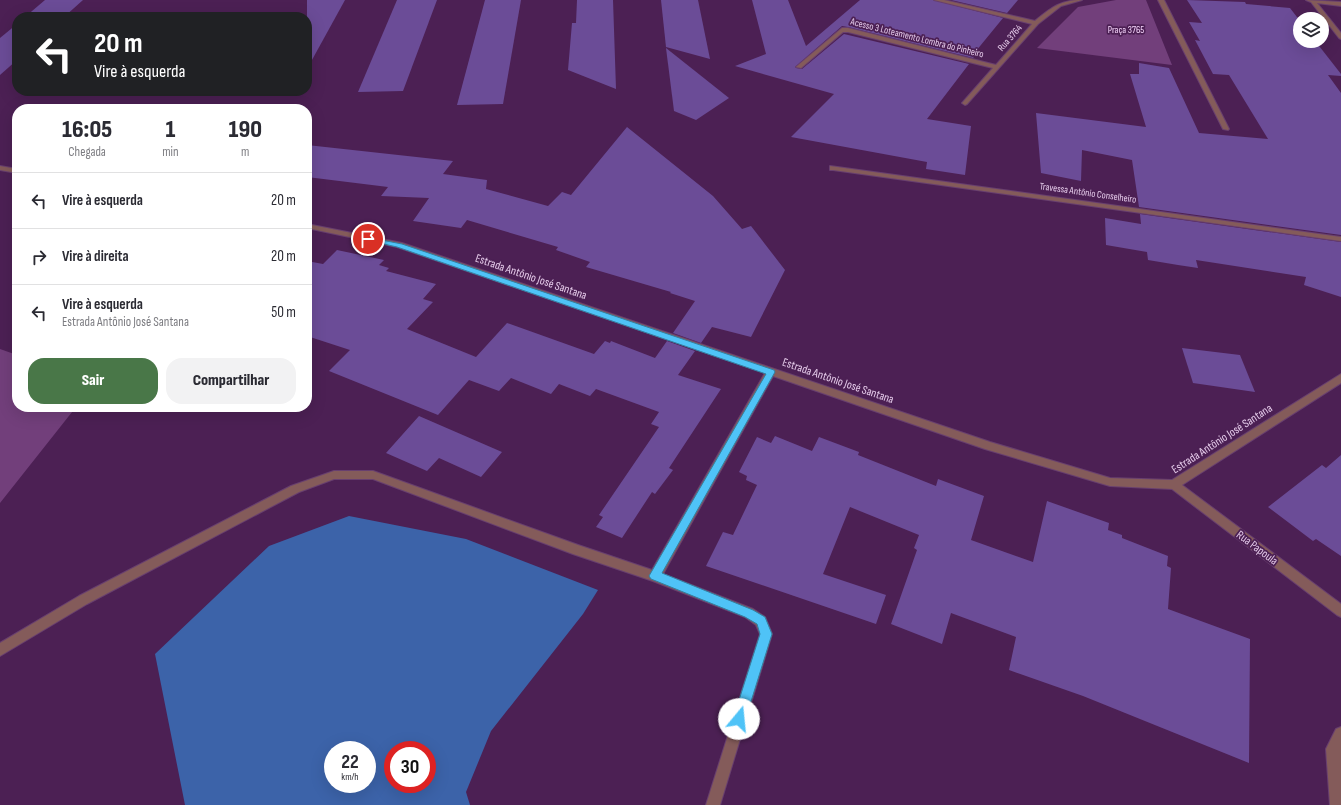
<!DOCTYPE html>
<html lang="pt">
<meta charset="utf-8">
<style>
:root{--surface:#fff;--page:#f2f2f3;--text:#2b2b33;--muted:#7c7c81;--line:#e1e1e2;--accent:#497748}
body{margin:0;font-family:"Sofia Sans Condensed",sans-serif;background:var(--page);color:var(--text);height:100vh;display:flex;flex-direction:column;font-size:15px;white-space:nowrap}
*{box-sizing:border-box;margin:0}
p{font-size:13px;color:var(--muted)}
.icon{flex:none;width:22px;height:22px;fill:none;stroke:currentColor;stroke-width:2;stroke-linecap:round;stroke-linejoin:round}
.map{position:relative;flex:1;overflow:hidden}
.sheet{position:absolute;left:12px;top:104px;width:300px;height:308px;display:flex;flex-direction:column;background:var(--surface);border-radius:16px;box-shadow:0 4px 16px #0002}
.sheet>*{flex:none}
.hud{position:absolute;left:12px;top:12px;width:300px;height:84px;border-radius:16px;box-shadow:0 4px 16px #0002;background:#202124;color:#fff;overflow:hidden}
.buttons{position:absolute;left:1293px;top:12px;display:grid;gap:8px}
.buttons a{display:grid;place-items:center;width:36px;height:36px;border-radius:50%;background:var(--surface);box-shadow:0 4px 16px #0002;font-size:20px}
.speed{position:absolute;left:324px;top:741px;display:flex;gap:8px;font-size:20px;font-weight:700;text-align:center}
.speed>*{display:grid;place-content:center;width:52px;height:52px;border-radius:50%;background:var(--surface);box-shadow:0 4px 16px #0002;line-height:1}
.speed small{font-size:10px;font-weight:400}
.speed .limit{border:6px solid #d22;background:#fff;color:#111}
.pin{position:absolute;display:grid;place-items:center;width:34px;height:34px;color:#fff;margin:-17px;border:2px solid #fff;border-radius:50%;box-shadow:0 1px 4px #0007}
.me{position:absolute;width:44px;margin:-22px;rotate:17deg;stroke-linejoin:round;filter:drop-shadow(0 0 3px #0008)}
.turn{display:flex;align-items:center;gap:14px;height:84px;padding:0 16px;font-size:18px}
.turn .icon{width:52px;height:52px;stroke-width:2.5}
.turn b{display:block;font-size:28px;line-height:34px}
.eta{display:flex;justify-content:space-evenly;align-items:center;height:68px;text-align:center}
.eta b{font-size:24px;font-weight:800;line-height:28px}
.primary-button{display:flex;gap:8px;margin-top:auto;padding:8px 16px}
.primary-button a{flex:1;height:46px;border-radius:16px;background:var(--accent);color:#fff;font-size:16px;font-weight:800;line-height:46px;text-align:center}
.primary-button a+a{background:var(--page);color:var(--text)}
ul{padding:0;list-style:none}
li{display:flex;align-items:center;gap:12px;height:56px;padding:0 16px;border-top:1px solid var(--line)}
li div{flex:1}
li b{display:block;font-size:15px}
li em{font-style:normal}
.map>svg:first-child{display:block}
</style>
<div class="map">
<svg width="1341" height="805" viewBox="0 0 1341 805">
<rect width="100%" height="100%" fill="#4c2054"/>
<g fill="#723f7b">
<path d="M1116,0H1146L1172,65L1037,48L1078,7Z"/>
<path d="M0,349L17,355V407H76L0,503Z"/>
</g>
<path fill="#3c63a9" fill-rule="evenodd" d="M349,516L466,539L598,590L583,614L491,731L466,792L470,805H185L155,654L269,546ZM333,750H367V784H333ZM393,750H427V784H393Z"/>
<g fill="#6b4c97">
<path d="M45,0H83L64,17H25Z"/>
<path d="M307,0H345L307,69Z"/>
<path d="M397,0H437L403,91L358,92Z"/>
<path d="M485,0H521L503,104L457,105Z"/>
<path d="M577,0H613L616,89L568,70L572,23H576Z"/>
<path d="M661,0H698L710,59L666,47Z"/>
<path d="M752,0H788L806,46L860,0H933L1003,18L976,51H979L973,58L848,27L842,26L795,67L796,68L802,69L844,34L969,64L927,119L971,126L965,175L926,169L927,162L791,137L834,94L735,66L766,54Z"/>
<path d="M951,0H1018L1007,13Z"/>
<path d="M1187,0L1245,2L1246,4L1290,8L1300,21V41H1318L1319,42H1316L1341,74V76L1328,75L1341,93V235L1139,207L1132,160L1082,150L1081,181L1041,173L1036,113L1146,127L1130,74H1139V63L1169,68L1199,133L1268,139L1229,75L1213,74L1195,40L1200,41L1189,22L1202,23Z"/>
<path d="M17,24V60L0,75V38Z"/>
<path d="M666,48L729,98L696,120L674,111Z"/>
<path d="M627,127L713,196L742,229L751,226L785,270L751,337L712,327L701,343L673,333L695,301L670,293L671,292L586,267L590,262L556,250L558,247L467,220L461,228L413,221L429,198L381,196L388,187L307,177V145L453,161L443,174L487,180L486,189L548,206L562,192L571,195Z"/>
<path d="M1140,214L1341,242V297L1304,285L1306,277L1196,260L1198,268L1178,265L1148,260L1147,252L1106,245L1105,218L1141,224Z"/>
<path d="M337,250L384,260L379,265L389,268L386,271L436,284L423,299L433,302L407,329L476,357L507,323L594,354L605,341L610,343L611,341L655,358L667,341L695,351L678,375L721,389L669,468L673,470L655,494L652,492L622,538L596,527L603,517L599,515L659,427L651,424L659,412L596,389L590,396L559,384L551,394L511,378L499,391L469,380L438,415L329,371L350,350L307,336V261L323,264Z"/>
<path d="M1182,348L1240,355L1255,392L1193,383Z"/>
<path d="M419,416L502,452L481,477L439,458L427,471L386,453Z"/>
<path d="M775,436L812,451L819,437L859,452L858,455L936,486L938,479L984,496L971,540L1033,562L1047,501L1109,523L1108,530L1122,535V538L1168,556L1167,566L1171,568L1168,609L1250,639L1249,763L1083,696L1009,670L1016,637L951,613L942,644L891,624L917,550L914,548L919,535L850,507L823,574L886,595L876,624L706,566L723,532L733,535L757,485L746,480L747,476L739,472L757,437L771,443Z"/>
<path d="M1341,455V556L1316,539L1313,541L1268,507L1322,465L1326,468Z"/>
</g>
<g fill="none" stroke-linecap="round" stroke-linejoin="round">
<g stroke="#683f6f" stroke-width="2">
<g id="minor">
<path d="M934,0H944L1035,21C1051,8 1060,0 1082,0L1061,6L1038,24L967,104L965,105L962,103L963,102L993,68L848,32H843L801,68L796,67L842,28H848L996,65L1032,24Z"/>
<path d="M1158,0H1164L1229,129L1228,130L1223,129Z"/>
<path d="M1306,0L1341,2V6L1317,3L1341,33V39L1339,38L1311,2Z"/>
<path d="M0,166L17,169V173L0,170Z"/>
<path d="M830,166L1341,237V241L833,170H830Z"/>
<path d="M307,224L402,243L990,442L1110,478L1172,480L1341,374V383L1182,485L1341,604V617L1337,615L1172,489L1110,486L985,449L773,376L663,574L753,609L765,617L772,634L720,805H706L760,634L756,625L745,617L653,581L573,554L373,479H334L299,492L87,604L0,656V643L79,596L291,486L334,471H373L578,545L652,570L765,373L397,247L307,228Z"/>
<path d="M1341,727V805H1330L1326,749L1336,729Z"/>
</g>
</g>
<use href="#minor" fill="#845b5a" fill-rule="evenodd"/>
</g>
<path fill="#4fc3f7" stroke="#337fa1" d="M366,237L402,244L774,370L775,372L662,573L753,610L765,617L772,634L744,724L739,725L735,724L733,719L760,634L757,624L745,617L651,579L649,576L766,374L397,247L366,240Z"/>
<g text-anchor="middle" dominant-baseline="central" stroke-width="3.5" stroke-linejoin="round" paint-order="stroke">
<g font-size="10" fill="#f7d7fd" stroke="#4c2054">
<text x="1126" y="30">Praça 3765</text>
</g>
<g font-size="10" fill="#e5cbea" stroke="#4c2054">
<text transform="translate(917 38) rotate(14)">Acesso 3 Loteamento Lombra do Pinheiro</text>
<text transform="translate(1010 38) rotate(-49)">Rua 3764</text>
<text transform="translate(1088 193) rotate(8)">Travessa Antônio Conselheiro</text>
</g>
<g font-size="12" fill="#e5cbea" stroke="#4c2054">
<text transform="translate(531 277) rotate(19)">Estrada Antônio José Santana</text>
<text transform="translate(838 381) rotate(19)">Estrada Antônio José Santana</text>
<text transform="translate(1222 439) rotate(-33)">Estrada Antônio José Santana</text>
<text transform="translate(1257 548) rotate(37)">Rua Papoula</text>
</g>
</g>
</svg>
<div class="buttons">
<a><svg class="icon" aria-label="layers" viewBox="0 0 24 24"><path d="M12 4l9 5-9 5-9-5zM3 14l9 5 9-5"/></svg></a>
</div>
<div class="speed"><div>22<small>km/h</small></div><div class="limit">30</div></div>
<div class="pin" style="left:368px;top:239px;background:#d93025"><svg class="icon" aria-label="arrive" viewBox="0 0 24 24"><path d="M6 21V4h12l-3 4 3 4H6"/></svg></div>
<svg class="me" style="left:739px;top:719px" viewBox="-20 -20 40 40"><circle r="19" fill="#fff"/><path d="M0-13L10 11 0 6-10 11z" fill="#4fc3f7"/></svg>
<div class="hud">
<div class="turn"><svg class="icon" aria-label="left" viewBox="0 0 24 24"><path d="M17 20v-9H6M10 6l-5 5 5 5"/></svg><div><b>20 m</b>Vire à esquerda</div></div>
</div>
<section class="sheet">
<div class="eta">
<div><b>16:05</b><p>Chegada</p></div>
<div><b>1</b><p>min</p></div>
<div><b>190</b><p>m</p></div>
</div>
<ul>
<li><svg class="icon" aria-label="left" viewBox="0 0 24 24"><path d="M17 20v-9H6M10 6l-5 5 5 5"/></svg><div><b>Vire à esquerda</b></div><em>20 m</em></li>
<li><svg class="icon" aria-label="right" viewBox="0 0 24 24"><path d="M7 20v-9h11M14 6l5 5-5 5"/></svg><div><b>Vire à direita</b></div><em>20 m</em></li>
<li><svg class="icon" aria-label="left" viewBox="0 0 24 24"><path d="M17 20v-9H6M10 6l-5 5 5 5"/></svg><div><b>Vire à esquerda</b><p>Estrada Antônio José Santana</p></div><em>50 m</em></li>
</ul>
<div class="primary-button"><a>Sair</a><a>Compartilhar</a></div>
</section>
</div>
